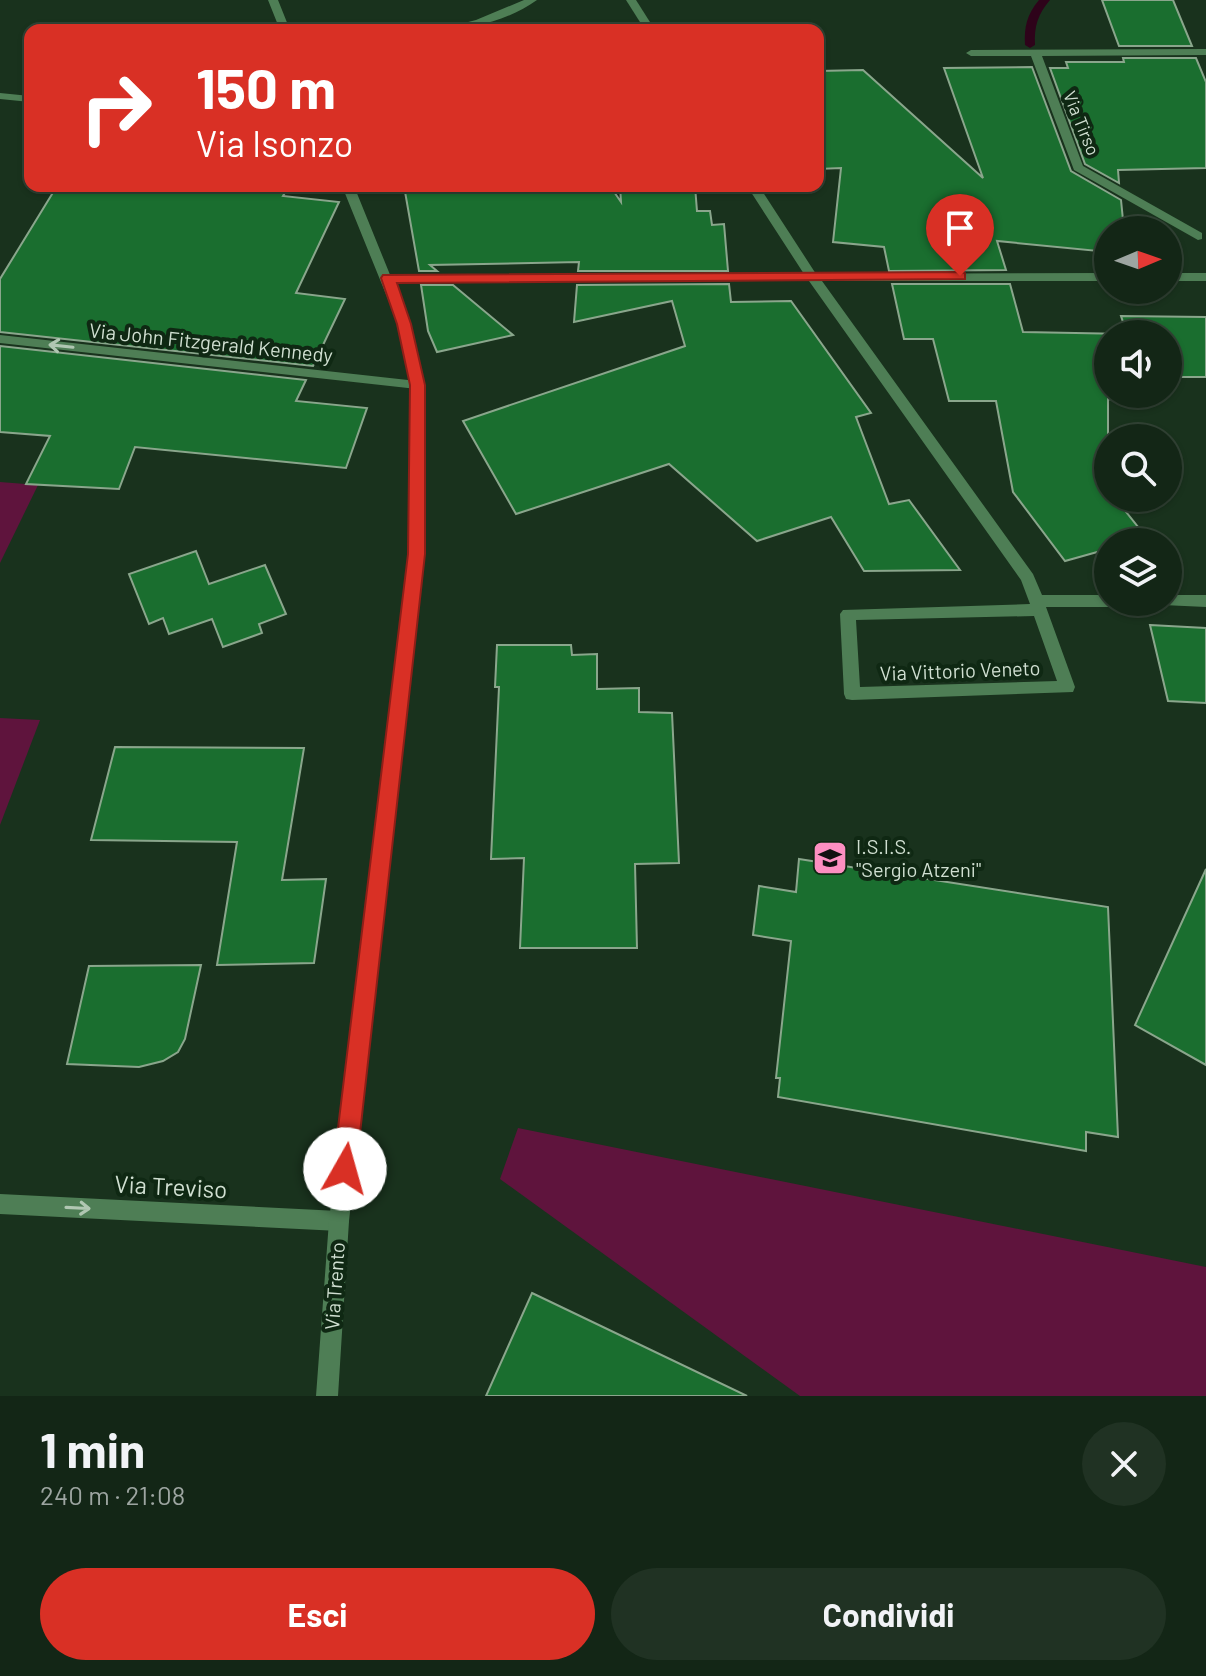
<!DOCTYPE html>
<html lang="it">
<meta charset="utf-8">
<style>
:root{--surface:#132616;--page:#203223;--text:#f1f3f6;--muted:#9da5a1;--line:#324335;--accent:#d93025}
body{margin:0;font-family:Barlow,sans-serif;background:var(--page);color:var(--text);height:100vh;display:flex;flex-direction:column;font-size:30px;white-space:nowrap}
*{box-sizing:border-box;margin:0}
p{font-size:26px;color:var(--muted)}
.icon{flex:none;width:44px;height:44px;fill:none;stroke:currentColor;stroke-width:2;stroke-linecap:round;stroke-linejoin:round}
.map{position:relative;height:1396px;overflow:hidden}
.panel{display:flex;flex-direction:column;background:var(--surface);flex:1}
.panel>*{flex:none}
.top-card{position:absolute;left:24px;top:24px;width:800px;height:168px;border-radius:16px;box-shadow:0 2px 6px #0004,0 0 0 2px var(--line);background:#d93025;color:#fff;overflow:hidden}
.needle{width:52px;rotate:88deg}
.tools{position:absolute;left:1094px;top:216px;display:grid;gap:16px}
.tools a{display:grid;place-items:center;width:88px;height:88px;border-radius:50%;background:var(--surface);box-shadow:0 2px 6px #0004,0 0 0 2px var(--line);font-size:40px}
.pin{position:absolute;display:grid;place-items:center;width:68px;height:68px;color:#fff;margin:-82px -34px;border-radius:50% 50% 50% 0;rotate:-45deg;box-shadow:0 0 8px #0007}
.pin .icon{rotate:45deg}
.me{position:absolute;width:88px;margin:-44px;rotate:7deg;stroke-linejoin:round;filter:drop-shadow(0 0 6px #0008)}
.turn{display:flex;align-items:center;gap:28px;height:168px;padding:0 40px;font-size:36px}
.turn .icon{width:104px;height:104px;stroke-width:2.5}
.turn b{display:block;font-size:56px;line-height:68px}
.round{display:grid;place-items:center;flex:none;width:84px;height:84px;border-radius:42px;background:var(--page)}
.headline{display:flex;align-items:center;justify-content:space-between;height:136px;padding:0 40px}
h1{font-size:48px;font-weight:700;line-height:60px}
.primary-button{display:flex;gap:16px;margin-top:auto;padding:16px 40px}
.primary-button a{flex:1;height:92px;border-radius:48px;background:var(--accent);color:#fff;font-size:32px;font-weight:700;line-height:92px;text-align:center}
.primary-button a+a{background:var(--page);color:var(--text)}
.map>svg:first-child{display:block}
</style>
<div class="map">
<svg width="1206" height="1396" viewBox="0 0 1206 1396">
<rect width="100%" height="100%" fill="#19321d"/>
<g fill="#5f143d">
<path d="M0,482L38,485L0,563Z"/>
<path d="M0,718L40,720L0,825Z"/>
<path d="M518,1128L1206,1267V1396H800L500,1179Z"/>
</g>
<g fill="none" stroke-linecap="round" stroke-linejoin="round">
<path fill="#2e031a" fill-rule="evenodd" d="M1039,0H1050C1038,14 1034,26 1035,45L1030,48L1025,45C1024,27 1027,14 1039,0Z"/>
</g>
<g fill="#1a6e2f" stroke="#8aa68c" stroke-width="2">
<path d="M1102,0H1173L1192,46H1119Z"/>
<path d="M1123,58H1196L1206,82V168L1118,170L1119,183L1085,164L1050,68H1068L1066,62H1124Z"/>
<path d="M1032,67L1071,171L1121,200L1124,230H1108V252L997,241L1006,270L889,271L884,247L833,242L841,168L818,169V71L863,70L983,178L944,68Z"/>
<path d="M57,186H289L283,196L339,202L296,293L345,299L313,366L0,332V279Z"/>
<path d="M404,186H610L621,202L620,186H695L697,211H710L712,225L724,224L728,271H578L579,262L430,265L437,271H419Z"/>
<path d="M729,284L731,302L791,301L871,413L856,417L889,504L909,500L960,570L864,571L831,517L757,541L669,464L516,514L463,421L685,346L672,301L574,322L577,285Z"/>
<path d="M892,284H1010L1023,332L1127,334L1121,316L1206,317V377H1168V334H1108V394H1151L1152,400L1108,399V498H1115L1150,542H1108V549L1065,561L1013,492L996,401H949L933,339H904Z"/>
<path d="M421,285H453L513,335L437,352L428,331Z"/>
<path d="M0,346L306,380L296,401L367,408L346,468L135,447L119,489L26,484L50,436L0,432Z"/>
<path d="M196,551L209,584L265,565L286,614L259,624L262,633L223,647L212,619L169,634L163,618L149,624L129,574Z"/>
<path d="M1150,625L1206,628V703L1168,701Z"/>
<path d="M497,645H571L572,655L597,654V689L639,688V712L672,713L679,863L635,864L637,948H520L524,858L491,859L499,687H495Z"/>
<path d="M115,747L304,748L282,880L326,879L314,963L217,965L237,842L91,840Z"/>
<path d="M799,859L1108,907L1118,1137L1086,1132V1151L778,1097L780,1078H776L791,941L753,935L759,886L796,892Z"/>
<path d="M1206,869V1065L1135,1025Z"/>
<path d="M201,965L185,1039L178,1052L163,1061L139,1067L67,1064L89,966Z"/>
<path d="M532,1293L747,1396H486Z"/>
</g>
<g fill="none" stroke-linecap="round" stroke-linejoin="round">
<g fill="#4e7e55" fill-rule="evenodd">
<path d="M524,0H537C509,20 471,30 437,30L476,20Z"/>
<path d="M626,0H636L655,30H645Z"/>
<path d="M1206,49V55L1042,56L1083,166L1202,233V239L1198,240L1074,170L1031,56H971L966,53L971,50Z"/>
<path d="M0,93L30,96V102L0,99Z"/>
<path d="M747,186H759L816,274L1108,273V281H822L1033,574L1042,595H1108V602H1115L1108,607H1046L1075,687L1073,692L852,700L846,699L844,694L840,614L843,610L1030,604L1021,580L809,281L388,282L382,278L388,274H804ZM1034,616L1057,681L860,687L856,620Z"/>
<rect x="1168" y="273" width="38" height="8"/>
<path d="M0,335L417,381L424,385L417,389L0,343Z"/>
<path d="M1168,595H1206V607L1163,605L1161,602H1168Z"/>
<path d="M0,1194L339,1211L346,1214L349,1221L346,1228L339,1231L0,1214Z"/>
</g>
<g fill="#4e7e55" fill-rule="evenodd">
<path d="M268,0H278L290,30H280Z"/>
<path d="M342,186H354L410,324L424,385L423,554L349,1221L338,1396H316L329,1221L409,554L410,385L398,324Z"/>
</g>
</g>
<defs><path id="oneway-shaft" d="M-6 0H5M1.5-3L5.5 0L1.5 3" fill="none" stroke-width="1.6" stroke-linecap="round" stroke-linejoin="round" transform="scale(2)"/></defs>
<g stroke="#b0c7b2">
<use href="#oneway-shaft" transform="translate(61 346) rotate(-174)"/>
<use href="#oneway-shaft" transform="translate(78 1208) rotate(3)"/>
</g>
<path fill="#d93025" stroke="#8d1f18" stroke-width="2" d="M960,272L965,273V279L397,283L411,324L425,385V554L356,1169L353,1177L345,1180L337,1177L333,1169L408,554L410,385L397,324L381,278L383,275Z"/>
<defs>
<g id="school-square" transform="scale(1.8)"><rect x="-9" y="-9" width="18" height="18" rx="4" fill="#fc8fc1" stroke="#0f2813"/><path d="M0-5L7-2L0 1L-7-2ZM-4 1L0 2.5L4 1V4Q0 6-4 4Z" fill="#111"/></g>
</defs>
<g fill-rule="evenodd">
<use href="#school-square" x="830" y="858"/>
</g>
<g text-anchor="middle" dominant-baseline="central" stroke-width="8" stroke-linejoin="round" paint-order="stroke">
<g font-size="18" fill="#d0dfd1" stroke="#0f2813">
<text transform="translate(1082 123) rotate(68)">Via Tirso</text>
</g>
<g font-size="20" fill="#d0dfd1" stroke="#0f2813">
<text transform="translate(211 342) rotate(6)">Via John Fitzgerald Kennedy</text>
<text transform="translate(960 670) rotate(-2)">Via Vittorio Veneto</text>
<text transform="translate(334 1286) rotate(-86)">Via Trento</text>
</g>
<g font-size="20" fill="#d0dfd1" stroke="#0f2813" text-anchor="start">
<text x="856" y="846">I.S.I.S.<tspan x="856" dy="23">"Sergio Atzeni"</tspan></text>
</g>
<g font-size="24" fill="#d0dfd1" stroke="#0f2813">
<text transform="translate(171 1186) rotate(3)">Via Treviso</text>
</g>
</g>
</svg>
<div class="tools">
<a><svg class="needle" viewBox="-14 -14 28 28"><path d="M0-13l5 13h-10z" fill="#e53935"/><path d="M0 13l5-13h-10z" fill="#9da5a1"/></svg></a>
<a><svg class="icon" aria-label="sound" viewBox="0 0 24 24"><path d="M4 9h4l5-4v14l-5-4H4zM17 9q2 3 0 6"/></svg></a>
<a><svg class="icon" aria-label="search" viewBox="0 0 24 24"><circle cx="10" cy="10" r="6"/><path d="M15 15l6 6"/></svg></a>
<a><svg class="icon" aria-label="layers" viewBox="0 0 24 24"><path d="M12 4l9 5-9 5-9-5zM3 14l9 5 9-5"/></svg></a>
</div>
<div class="pin" style="left:960px;top:276px;background:#d93025"><svg class="icon" aria-label="arrive" viewBox="0 0 24 24"><path d="M6 21V4h12l-3 4 3 4H6"/></svg></div>
<svg class="me" style="left:345px;top:1169px" viewBox="-20 -20 40 40"><circle r="19" fill="#fff"/><path d="M0-13L10 11 0 6-10 11z" fill="#d93025"/></svg>
<div class="top-card">
<div class="turn"><svg class="icon" aria-label="right" viewBox="0 0 24 24"><path d="M7 20v-9h11M14 6l5 5-5 5"/></svg><div><b>150 m</b>Via Isonzo</div></div>
</div>
</div>
<section class="panel">
<div class="headline"><div><h1>1 min</h1><p>240 m · 21:08</p></div><a class="round"><svg class="icon" aria-label="close" viewBox="0 0 24 24"><path d="M6 6l12 12M18 6L6 18"/></svg></a></div>
<div class="primary-button"><a>Esci</a><a>Condividi</a></div>
</section>
